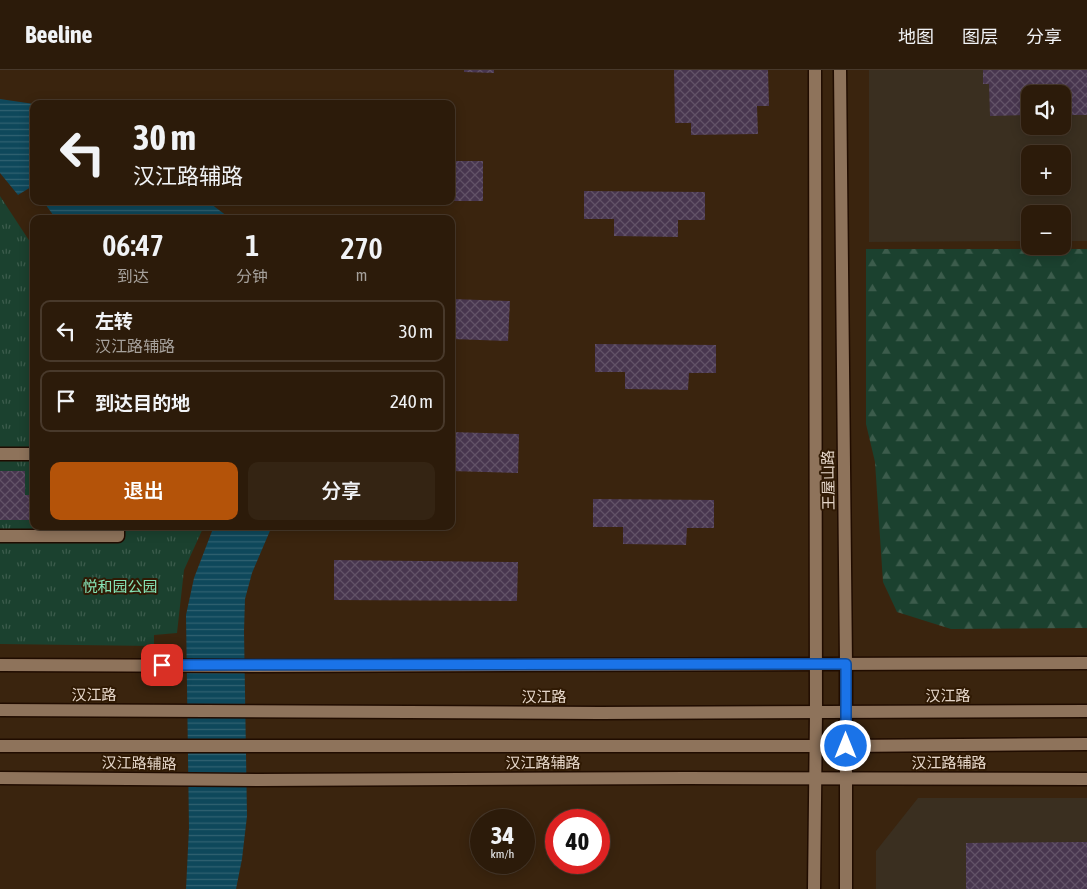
<!DOCTYPE html>
<html lang="zh">
<meta charset="utf-8">
<style>
:root{--surface:#2c1b0a;--page:#342413;--text:#f1f3f6;--muted:#a6a19c;--line:#48392b;--accent:#b45309}
body{margin:0;font-family:"Asap Condensed","Noto Sans SC",sans-serif;background:var(--page);color:var(--text);height:100vh;display:flex;flex-direction:column;font-size:19px;white-space:nowrap}
*{box-sizing:border-box;margin:0}
p{font-size:16px;color:var(--muted)}
.icon{flex:none;width:28px;height:28px;fill:none;stroke:currentColor;stroke-width:2;stroke-linecap:round;stroke-linejoin:round}
.map{position:relative;flex:1;overflow:hidden}
.panel{position:absolute;left:30px;top:145px;width:425px;height:315px;display:flex;flex-direction:column;background:var(--surface);border-radius:10px;box-shadow:0 2px 12px #0003,0 0 0 1px var(--line)}
.panel>*{flex:none}
.guide{position:absolute;left:30px;top:30px;width:425px;height:105px;border-radius:10px;box-shadow:0 2px 12px #0003,0 0 0 1px var(--line);background:#2c1b0a;color:var(--text);overflow:hidden}
.buttons{position:absolute;left:1021px;top:15px;display:grid;gap:10px}
.buttons a{display:grid;place-items:center;width:50px;height:50px;border-radius:10px;background:var(--surface);box-shadow:0 2px 12px #0003,0 0 0 1px var(--line);font-size:25px}
.speed{position:absolute;left:470px;top:739px;display:flex;gap:10px;font-size:25px;font-weight:700;text-align:center}
.speed>*{display:grid;place-content:center;width:65px;height:65px;border-radius:50%;background:var(--surface);box-shadow:0 2px 12px #0003,0 0 0 1px var(--line);line-height:1}
.speed small{font-size:12px;font-weight:400}
.speed .limit{border:8px solid #d22;background:#fff;color:#111}
.pin{position:absolute;display:grid;place-items:center;width:42px;height:42px;color:#fff;margin:-21px;border-radius:10px;box-shadow:0 2px 8px #0006}
.me{position:absolute;width:55px;margin:-28px;rotate:0deg;stroke-linejoin:round;filter:drop-shadow(0 0 4px #0008)}
.turn{display:flex;align-items:center;gap:18px;height:105px;padding:0 20px;font-size:22px}
.turn .icon{width:65px;height:65px;stroke-width:2.5}
.turn b{display:block;font-size:35px;line-height:42px}
.eta{display:flex;justify-content:space-evenly;align-items:center;height:85px;text-align:center}
.eta b{font-size:30px;font-weight:600;line-height:35px}
.primary-button{display:flex;gap:10px;margin-top:auto;padding:10px 20px}
.primary-button a{flex:1;height:58px;border-radius:10px;background:var(--accent);color:#fff;font-size:20px;font-weight:600;line-height:58px;text-align:center}
.primary-button a+a{background:var(--page);color:var(--text)}
ul{padding:0;list-style:none}
li{display:flex;align-items:center;gap:15px;height:62px;margin:0 10px 8px;padding:0 10px;border:2px solid var(--line);border-radius:10px}
li div{flex:1}
li b{display:block;font-size:19px}
li em{font-style:normal}
header{display:flex;align-items:center;gap:30px;box-sizing:border-box;height:70px;padding:0 25px;background:var(--surface);border-bottom:1px solid var(--line)}
header strong{font-size:24px}
nav{display:flex;gap:28px;margin-inline-start:auto;font-size:18px}
.map>svg:first-child{display:block}
</style>
<header>
<strong>Beeline</strong>
<nav><a>地图</a><a>图层</a><a>分享</a></nav>
</header>
<div class="map">
<svg width="1087" height="819" viewBox="0 0 1087 819">
<defs>
<pattern id="forest-firs" width="22" height="20" patternUnits="userSpaceOnUse" patternTransform="scale(1.25)"><rect width="22" height="20" fill="#1b412f"/><path d="M5 1l3.5 6h-7zM16 11l3.5 6h-7z" fill="#3c5c4c"/></pattern>
<pattern id="park-tufts" width="24" height="20" patternUnits="userSpaceOnUse" patternTransform="scale(1.25)"><rect width="24" height="20" fill="#1b412f"/><path d="M3 7l-1-3M5 7V3M7 7l1-3M15 17l-1-3M17 17v-4M19 17l1-3" fill="none" stroke="#3c5c4c"/></pattern>
<pattern id="water-rules" width="6" height="5" patternUnits="userSpaceOnUse" patternTransform="scale(1.25)"><rect width="6" height="5" fill="#0e485b"/><path d="M0 2.5h6" fill="none" stroke="#316271"/></pattern>
<pattern id="building-cross-hatch" width="8" height="8" patternUnits="userSpaceOnUse" patternTransform="scale(1.25)"><rect width="8" height="8" fill="#48364f"/><path d="M0 0l8 8M0 8l8-8" fill="none" stroke="#625267"/></pattern>
</defs>
<rect width="100%" height="100%" fill="#3a240e"/>
<g fill="#3a2f20" fill-rule="evenodd">
<path d="M869,0H1087V171H1063L1062,144H1030V171L869,172ZM1030,24H1062V56H1030ZM1030,84H1062V116H1030Z"/>
<path d="M918,728H1087V819H876V781Z"/>
</g>
<path fill="url(#forest-firs)" d="M866,179H1087V558L951,559L897,542L883,512L875,392L866,354Z"/>
<path fill="url(#park-tufts)" d="M0,126L34,178V456H204L184,500L177,563L154,565V576L0,574Z"/>
<g fill="url(#water-rules)">
<path d="M0,29L34,34V119L31,117L18,125L0,103Z"/>
<path d="M43,131H207L231,149H56Z"/>
<path d="M214,456H272L252,503L245,529L244,561L247,746L242,789L236,819H186L189,758L186,545L194,508Z"/>
</g>
<g fill="url(#building-cross-hatch)">
<path d="M464,0H494V3L464,2Z"/>
<path d="M674,0H768L769,36H757L758,64L691,65V53H675Z"/>
<path d="M983,0H1087V45H1062V24H1030V45L990,46L989,14H983Z"/>
<rect x="451" y="91" width="32" height="40"/>
<path d="M584,121L705,122V150H678V167L614,166V149H584Z"/>
<path d="M451,229L510,231L508,271L451,269Z"/>
<path d="M595,274L716,275V303H689L688,320L625,319V302H595Z"/>
<path d="M451,362L519,364L518,403L451,401Z"/>
<path d="M0,401H25V425H34V450H0Z"/>
<path d="M593,429L714,430V458H687L686,475L623,474V457H593Z"/>
<path d="M334,490L518,492L517,531L334,530Z"/>
<path d="M1087,772V819H966V773Z"/>
</g>
<g fill="none" stroke-linecap="round" stroke-linejoin="round">
<g stroke="#200c00" stroke-width="15">
<g id="street">
<path d="M0,384H34"/>
<path d="M0,466H118V456"/>
<path d="M0,595L260,596L1087,593"/>
<path d="M0,708L258,710L686,708L1087,709"/>
</g>
</g>
<g stroke="#200c00" stroke-width="15">
<g id="secondary">
<path d="M840,0L846,594V819"/>
<path d="M0,640L600,643L1087,641"/>
<path d="M0,676H846L1087,674"/>
<path d="M814,819L816,642L815,0"/>
</g>
</g>
<use href="#street" stroke="#8e735b" stroke-width="12"/>
<use href="#secondary" stroke="#8e735b" stroke-width="12"/>
</g>
<g fill="none" stroke-linecap="round" stroke-linejoin="round">
<g stroke="#114b97" stroke-width="12">
<path id="route" d="M162,595L846,594V676"/>
</g>
<use href="#route" stroke="#1a73e8" stroke-width="9"/>
</g>
<g text-anchor="middle" dominant-baseline="central" stroke-width="4" stroke-linejoin="round" paint-order="stroke">
<g font-size="15" fill="#e5d6c9" stroke="#301a04">
<text transform="translate(828 410) rotate(-91)">王屋山路</text>
<text x="94" y="624">汉江路</text>
<text x="948" y="625">汉江路</text>
<text x="544" y="626">汉江路</text>
<text x="543" y="692">汉江路辅路</text>
<text x="949" y="692">汉江路辅路</text>
<text transform="translate(139 693) rotate(1)">汉江路辅路</text>
</g>
<g font-size="15" fill="#86e3b6" stroke="#301a04">
<text x="120" y="516">悦和园公园</text>
</g>
</g>
</svg>
<div class="buttons">
<a><svg class="icon" aria-label="sound" viewBox="0 0 24 24"><path d="M4 9h4l5-4v14l-5-4H4zM17 9q2 3 0 6"/></svg></a>
<a>+</a>
<a>−</a>
</div>
<div class="speed"><div>34<small>km/h</small></div><div class="limit">40</div></div>
<div class="pin" style="left:162px;top:595px;background:#d93025"><svg class="icon" aria-label="arrive" viewBox="0 0 24 24"><path d="M6 21V4h12l-3 4 3 4H6"/></svg></div>
<svg class="me" style="left:846px;top:676px" viewBox="-20 -20 40 40"><circle r="17" fill="#1a73e8" stroke="#fff" stroke-width="3"/><path d="M0-11L8 9 0 5-8 9z" fill="#fff"/></svg>
<div class="guide">
<div class="turn"><svg class="icon" aria-label="left" viewBox="0 0 24 24"><path d="M17 20v-9H6M10 6l-5 5 5 5"/></svg><div><b>30 m</b>汉江路辅路</div></div>
</div>
<section class="panel">
<div class="eta">
<div><b>06:47</b><p>到达</p></div>
<div><b>1</b><p>分钟</p></div>
<div><b>270</b><p>m</p></div>
</div>
<ul>
<li><svg class="icon" aria-label="left" viewBox="0 0 24 24"><path d="M17 20v-9H6M10 6l-5 5 5 5"/></svg><div><b>左转</b><p>汉江路辅路</p></div><em>30 m</em></li>
<li><svg class="icon" aria-label="arrive" viewBox="0 0 24 24"><path d="M6 21V4h12l-3 4 3 4H6"/></svg><div><b>到达目的地</b></div><em>240 m</em></li>
</ul>
<div class="primary-button"><a>退出</a><a>分享</a></div>
</section>
</div>
